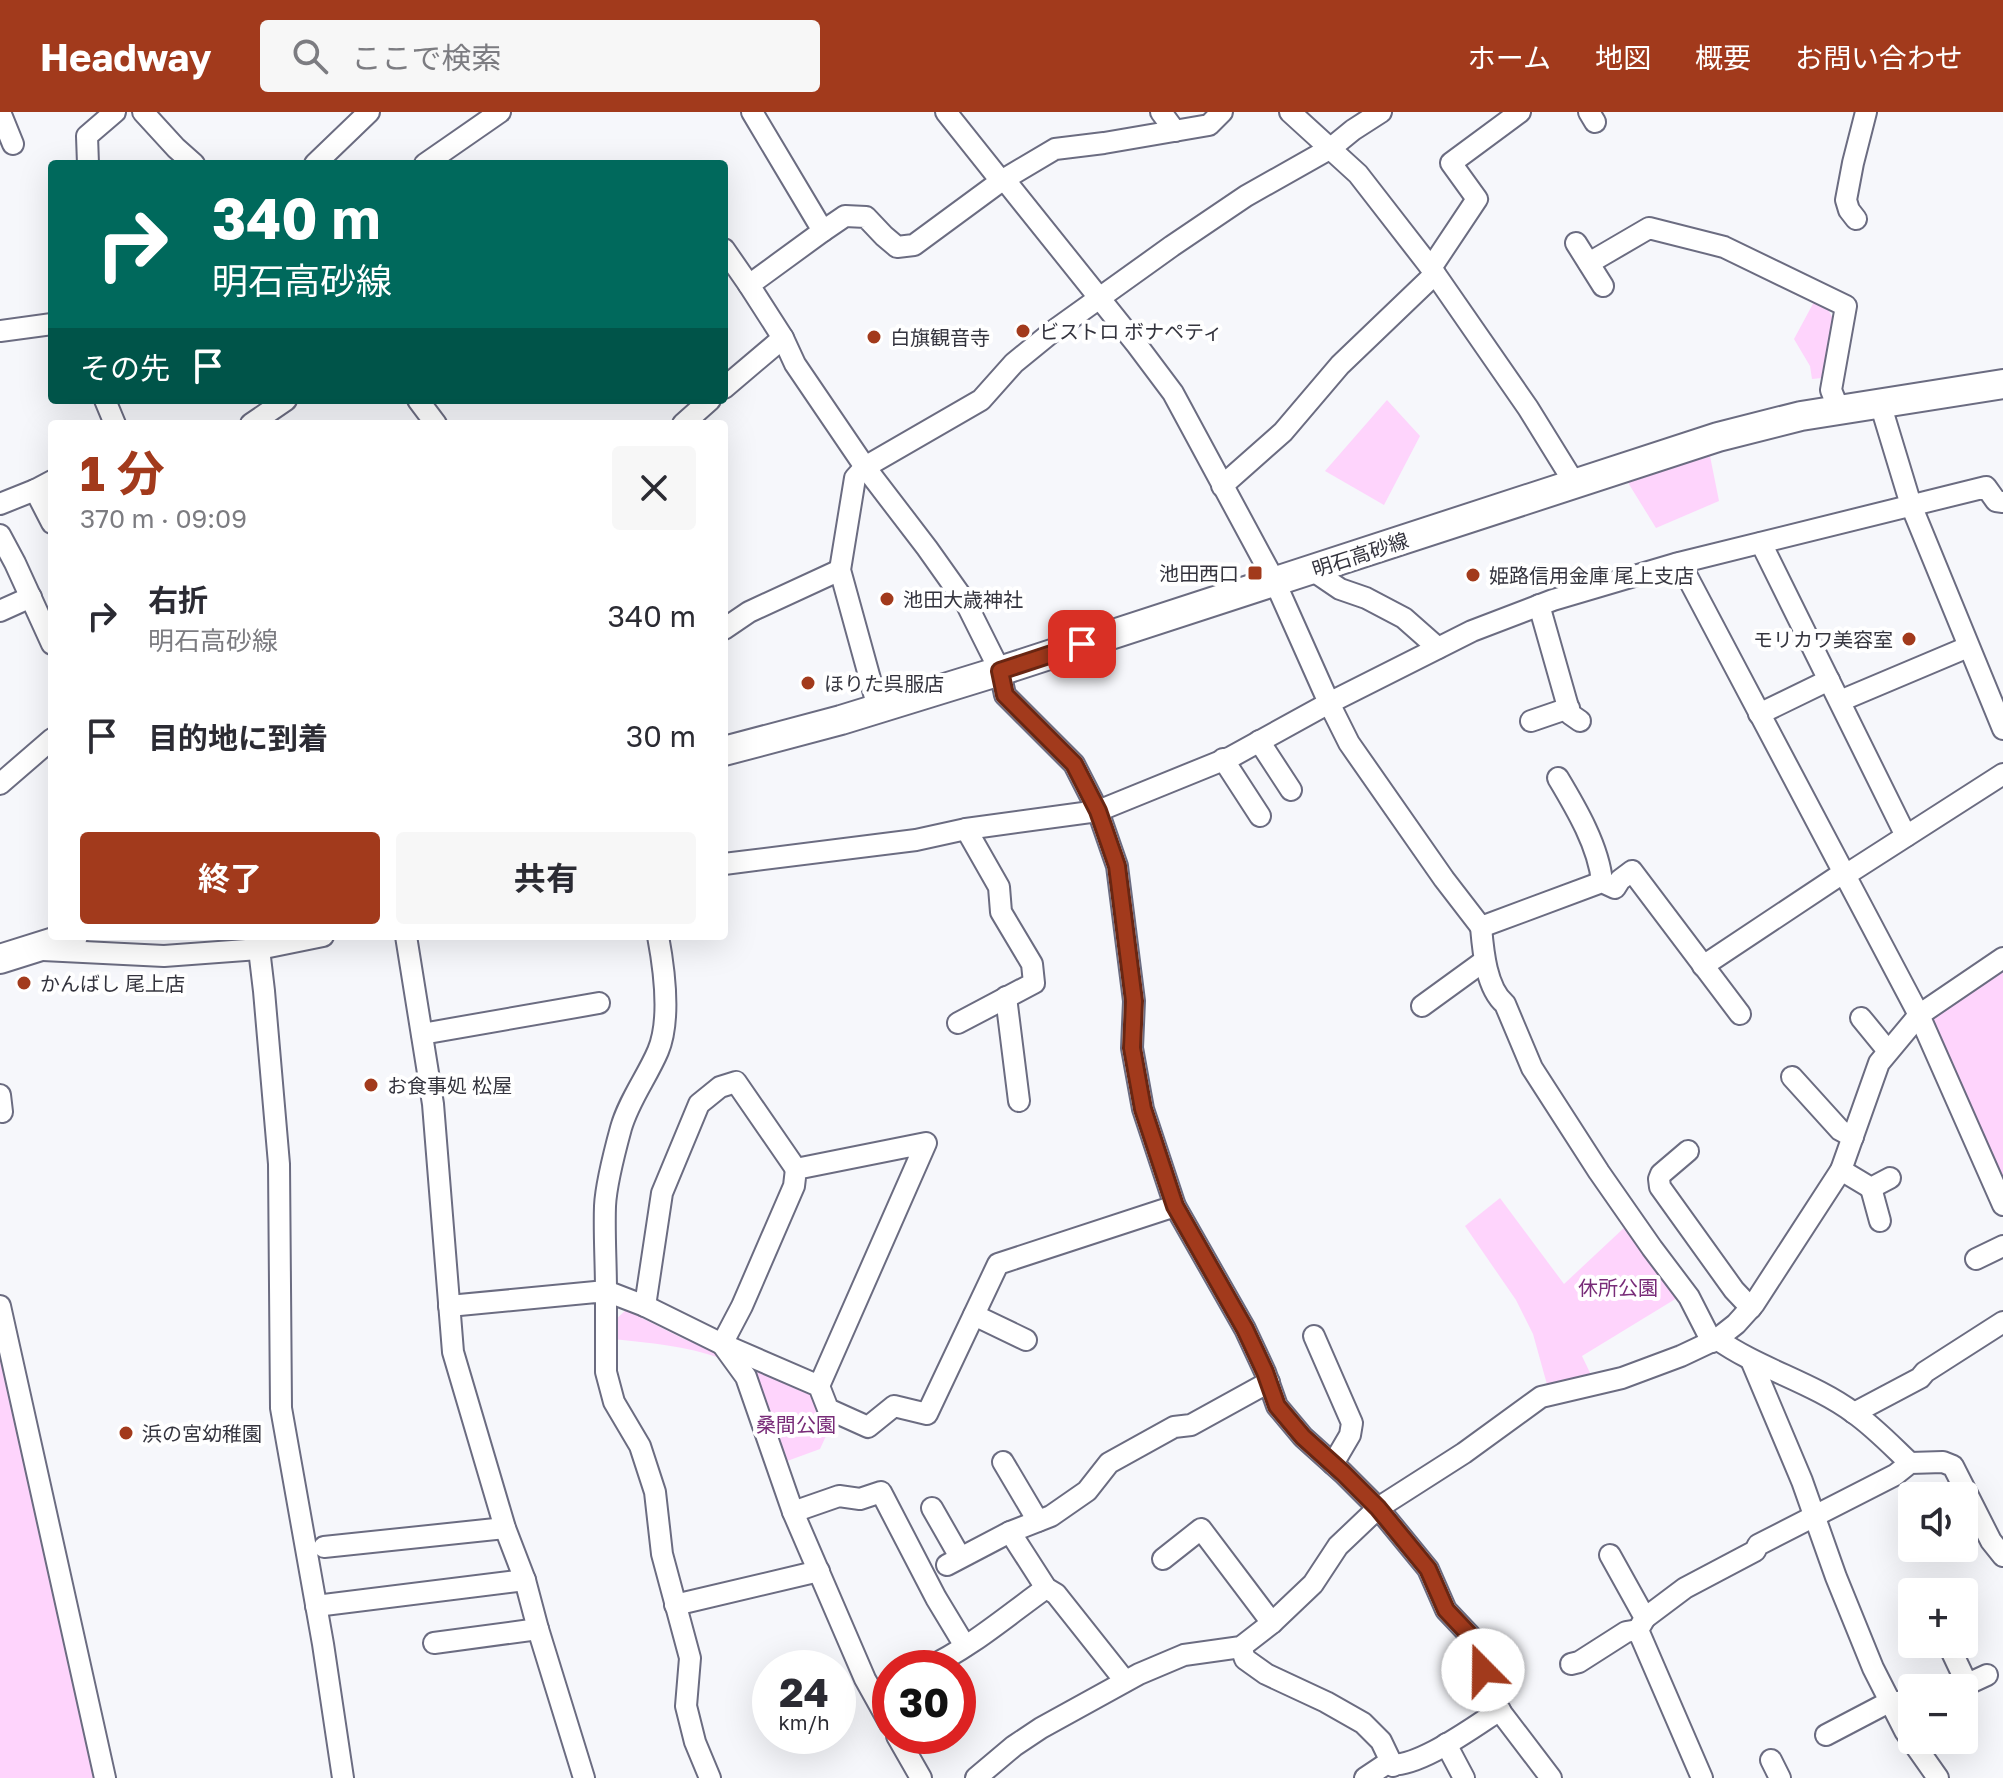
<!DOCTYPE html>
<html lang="ja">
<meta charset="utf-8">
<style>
:root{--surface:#fff;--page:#f7f7f7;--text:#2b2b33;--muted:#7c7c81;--accent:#a23a1c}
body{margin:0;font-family:"Golos Text","Noto Sans JP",sans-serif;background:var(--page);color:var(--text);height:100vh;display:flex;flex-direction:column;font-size:30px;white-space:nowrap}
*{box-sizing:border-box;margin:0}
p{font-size:26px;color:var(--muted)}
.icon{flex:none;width:44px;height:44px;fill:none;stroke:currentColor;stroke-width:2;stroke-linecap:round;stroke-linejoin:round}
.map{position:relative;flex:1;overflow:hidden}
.side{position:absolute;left:48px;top:308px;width:680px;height:520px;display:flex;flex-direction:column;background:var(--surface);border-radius:8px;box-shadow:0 8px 32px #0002}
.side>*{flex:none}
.banner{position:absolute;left:48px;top:48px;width:680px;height:244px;border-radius:8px;box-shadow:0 8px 32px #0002;background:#00695c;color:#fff;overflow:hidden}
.buttons{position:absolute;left:1898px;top:1370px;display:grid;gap:16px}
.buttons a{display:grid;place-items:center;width:80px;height:80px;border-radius:8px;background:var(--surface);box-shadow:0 8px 32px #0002;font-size:40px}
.speed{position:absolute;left:752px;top:1538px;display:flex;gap:16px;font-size:40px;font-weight:700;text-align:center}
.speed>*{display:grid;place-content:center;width:104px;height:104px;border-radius:50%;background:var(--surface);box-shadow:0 8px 32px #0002;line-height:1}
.speed small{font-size:20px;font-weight:400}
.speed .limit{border:12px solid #d22;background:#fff;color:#111}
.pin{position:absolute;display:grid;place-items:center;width:68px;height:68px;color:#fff;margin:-34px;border-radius:16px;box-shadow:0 4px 12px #0006}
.me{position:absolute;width:88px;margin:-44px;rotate:338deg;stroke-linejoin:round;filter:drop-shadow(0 0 6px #0008)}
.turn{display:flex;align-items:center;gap:28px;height:168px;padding:0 32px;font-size:36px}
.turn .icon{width:104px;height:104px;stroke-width:2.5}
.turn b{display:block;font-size:56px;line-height:68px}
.then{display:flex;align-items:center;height:76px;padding:0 32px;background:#0003;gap:16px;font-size:30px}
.round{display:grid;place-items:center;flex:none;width:84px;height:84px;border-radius:8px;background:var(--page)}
.headline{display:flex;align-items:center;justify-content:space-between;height:136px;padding:0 32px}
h1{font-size:48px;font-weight:700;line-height:60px;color:var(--accent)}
.primary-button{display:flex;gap:16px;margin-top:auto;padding:16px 32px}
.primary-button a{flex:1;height:92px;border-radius:8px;background:var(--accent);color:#fff;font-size:32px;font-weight:700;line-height:92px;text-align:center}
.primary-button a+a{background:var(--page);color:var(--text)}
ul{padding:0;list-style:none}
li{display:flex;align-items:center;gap:24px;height:120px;padding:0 32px}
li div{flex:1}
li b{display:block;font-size:30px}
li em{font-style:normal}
header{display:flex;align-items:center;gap:48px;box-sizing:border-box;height:112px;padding:0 40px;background:var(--accent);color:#fff}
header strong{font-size:38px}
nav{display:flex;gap:44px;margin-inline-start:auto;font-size:28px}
.search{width:560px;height:72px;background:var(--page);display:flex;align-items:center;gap:20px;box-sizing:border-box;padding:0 28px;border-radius:8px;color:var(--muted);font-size:30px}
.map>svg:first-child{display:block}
</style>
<header>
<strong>Headway</strong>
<div class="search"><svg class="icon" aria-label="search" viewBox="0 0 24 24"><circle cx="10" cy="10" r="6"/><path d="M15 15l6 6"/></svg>ここで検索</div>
<nav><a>ホーム</a><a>地図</a><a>概要</a><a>お問い合わせ</a></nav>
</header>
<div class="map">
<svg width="2003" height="1666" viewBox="0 0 2003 1666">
<rect width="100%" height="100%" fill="#f6f7fb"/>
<g fill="#fed4fc">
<path d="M1815,188L1826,194L1835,210L1822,266L1812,267L1810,254L1794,227Z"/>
<path d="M1387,288L1420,324L1384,393L1325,359Z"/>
<path d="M1709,339L1719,389L1656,416L1627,369Z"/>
<path d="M2003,860V1078L1930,908Z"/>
<path d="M1500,1086L1564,1172L1626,1114L1677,1186L1582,1244L1593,1267L1548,1276L1533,1222L1516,1188L1465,1114Z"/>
<path d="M626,1198L682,1226L721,1243L720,1246C686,1234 650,1231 613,1227V1210Z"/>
<path d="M0,1244L94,1666H0Z"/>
<path d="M755,1259L813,1284L833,1309L820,1337L779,1352L750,1267Z"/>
</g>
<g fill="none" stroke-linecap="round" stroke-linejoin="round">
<g stroke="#6b6c81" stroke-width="24">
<g id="street">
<path d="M0,0L13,32"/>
<path d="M143,0L176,36L194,52"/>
<path d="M752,0L823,119L749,173L783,226L795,252L865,355L927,436L966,491L1000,559L1005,583L1074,652L1098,699L1117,754L1134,889L1132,936L1143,997L1175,1094L1245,1217L1265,1260L1277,1294L1303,1325L1343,1361L1378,1396L1428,1457L1446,1498L1480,1534L1487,1582L1551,1666"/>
<path d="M946,0L1001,69"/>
<path d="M1161,0L1175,19"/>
<path d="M1290,0L1358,62L1431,156L1528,296L1575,372"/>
<path d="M1589,0L1595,10"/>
<path d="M88,52L87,24L115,0"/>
<path d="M315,52L369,0"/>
<path d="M425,52L500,0"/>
<path d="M1004,67L1137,233L1173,281L1275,470L1329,591L1349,631L1444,767L1481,815L1602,770L1615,776L1620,768L1632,759L1740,902"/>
<path d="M1856,107L1849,98L1846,88L1853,51L1866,0"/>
<path d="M823,119L845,104L866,105L884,124L897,135L914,133L1001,69L1055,37L1104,31L1209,13L1222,0"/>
<path d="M1576,131L1603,174"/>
<path d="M724,137L749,173"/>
<path d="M1589,151L1649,116L1724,135L1846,194L1831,278L1839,298"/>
<path d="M1431,156L1477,87L1451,51L1520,0"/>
<path d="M0,219L52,212"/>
<path d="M724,276L783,226"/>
<path d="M105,288L115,312"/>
<path d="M418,288L436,312"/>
<path d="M1880,291L1911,393L2003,617"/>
<path d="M251,312L286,288"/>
<path d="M683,312L710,288"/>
<path d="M1222,374L1283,320L1340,253L1435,162"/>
<path d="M35,378L52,411"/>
<path d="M0,392L35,378L52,369"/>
<path d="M0,423L15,451L52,532"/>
<path d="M1761,431L1906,724"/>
<path d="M1680,451L1919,903L2003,1093"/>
<path d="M1312,458L1340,477L1366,486L1404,506L1438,536"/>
<path d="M1539,493L1570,602L1580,609"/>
<path d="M0,499L31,485"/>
<path d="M724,517L749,500L840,458"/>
<path d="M1840,589L1968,535"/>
<path d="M878,596L840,458L855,366L865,355L981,288L1014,251L1052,220L1172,134L1246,84L1331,36L1353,18L1381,0"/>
<path d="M1759,602L1829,568"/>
<path d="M1531,609L1569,596"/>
<path d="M1259,629L1291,678"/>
<path d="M1223,647L1260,704"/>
<path d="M1558,666C1576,696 1599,735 1602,770"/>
<path d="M0,672L52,627"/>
<path d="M724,752L916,728L966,717L1098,699L1231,645L1329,591L1472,519L1553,488L1675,452L1986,375L1996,389L2003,390"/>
<path d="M1844,764L2003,662"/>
<path d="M1481,815C1483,838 1486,876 1505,892L1532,956L1599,1060L1652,1136L1689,1185L1712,1230"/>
<path d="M406,824L433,992L453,1240L505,1416L525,1468L538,1517L584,1666"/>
<path d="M658,824C664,856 671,908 658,939C647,965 629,988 621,1016C615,1038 606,1072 605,1094C604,1122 606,1151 606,1179L645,1194L722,1232L819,1274L828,1297L868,1315L894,1294L927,1302L998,1152L1175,1094"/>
<path d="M259,837L264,879L279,1052L281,1296L323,1532L343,1666"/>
<path d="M43,838L164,844L259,837L323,824"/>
<path d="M1703,854L1843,761"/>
<path d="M1006,885L1019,989"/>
<path d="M1422,894L1484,849"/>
<path d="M1861,906L1888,939"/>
<path d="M958,911L1034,871L1032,852L1001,800L999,775L966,717"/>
<path d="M422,922L599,891"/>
<path d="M1792,965L1840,1018L1853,1025"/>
<path d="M0,983L2,1000"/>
<path d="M1688,1039L1661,1062L1659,1067L1660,1075L1734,1178L1751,1196"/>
<path d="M1841,1058L1871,1076L1890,1066"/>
<path d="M1871,1076L1880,1109"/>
<path d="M1976,1147L2003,1134"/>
<path d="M0,1194L105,1666"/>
<path d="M449,1194L606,1179V1260L614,1290L640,1334L655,1380L662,1442L690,1546L686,1594L695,1630L710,1666"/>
<path d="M645,1194L662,1081L699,992L720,975L736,970L796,1057"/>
<path d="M974,1203L1026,1228"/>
<path d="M1314,1224L1352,1311L1350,1323L1333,1352"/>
<path d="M1717,1227C1759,1257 1812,1270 1854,1301C1874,1315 1892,1334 1910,1351"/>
<path d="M1751,1248L1802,1369L1836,1465L1873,1556L1905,1619L1938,1666"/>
<path d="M819,1274L926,1031L796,1057L794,1074L742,1194L722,1232L746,1265L793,1400L865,1567L890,1612"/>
<path d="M1854,1301L1920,1266L1925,1260L2003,1210"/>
<path d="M1003,1350L1038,1409"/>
<path d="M932,1396L960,1445"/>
<path d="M793,1400L839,1384L860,1387L881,1380L936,1486L965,1534"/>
<path d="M1010,1420L1046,1476L1056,1482L1125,1569"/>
<path d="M324,1435L505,1416"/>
<path d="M1610,1443L1645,1506L1638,1518L1702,1666"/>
<path d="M1163,1447L1201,1417L1272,1511"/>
<path d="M947,1453L1010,1420L1051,1404L1087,1379L1109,1351L1174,1315L1191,1313L1269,1270"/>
<path d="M675,1493L819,1459"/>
<path d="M316,1494L525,1468"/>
<path d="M1645,1506L1685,1476L1755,1439L1758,1433L1895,1363L1910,1351L1943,1350L1953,1354L1991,1429L2003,1444"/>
<path d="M434,1531L538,1517"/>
<path d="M1949,1534L1967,1572"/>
<path d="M1241,1535L1245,1547L1266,1562L1326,1590L1363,1611L1381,1629L1393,1654"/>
<path d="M1571,1552L1579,1550L1626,1520L1638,1518"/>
<path d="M927,1556C970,1536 1008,1503 1046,1476"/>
<path d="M1959,1576L1987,1563"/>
<path d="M1826,1623L1889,1590H1912"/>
<path d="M897,1624L921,1666"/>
<path d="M1446,1632L1464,1666"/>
<path d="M1771,1648L1780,1666"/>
<path d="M976,1666L1014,1634L1041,1616L1139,1562L1184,1543L1241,1535L1272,1511L1313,1472L1338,1434L1378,1396L1464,1341L1541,1285L1622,1266L1681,1244L1717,1227L1736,1212L1754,1192L1841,1058L1879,951L1919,903L2003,846"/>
<path d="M1365,1666L1386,1652C1415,1659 1475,1614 1500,1598"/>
</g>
</g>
<g stroke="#6b6c81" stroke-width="32">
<g id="secondary">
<path d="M724,639L841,608L1000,559L1718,325L1801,304L2003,272"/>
<path d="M0,847L73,824"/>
</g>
</g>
<use href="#street" stroke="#fff" stroke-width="20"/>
<use href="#secondary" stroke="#fff" stroke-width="28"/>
</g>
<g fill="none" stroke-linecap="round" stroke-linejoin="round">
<g stroke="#692612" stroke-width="20">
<path id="route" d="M1082,532L1000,559L1005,583L1074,652L1098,699L1117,754L1134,889L1132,936L1143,997L1175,1094L1245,1217L1265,1260L1277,1294L1303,1325L1343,1361L1378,1396L1428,1457L1446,1498L1480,1534L1483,1558"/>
</g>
<use href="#route" stroke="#a23a1c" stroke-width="14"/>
</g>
<g fill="#a23a1c" stroke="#fff" stroke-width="3">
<circle cx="1023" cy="219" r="8"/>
<circle cx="874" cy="225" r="8"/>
<rect x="1247" y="453" width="16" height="16" rx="4"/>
<circle cx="1473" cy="463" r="8"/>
<circle cx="887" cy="487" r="8"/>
<circle cx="1909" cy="527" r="8"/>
<circle cx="808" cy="571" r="8"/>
<circle cx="24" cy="871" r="8"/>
<circle cx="371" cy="973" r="8"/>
<circle cx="126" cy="1321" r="8"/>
</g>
<g text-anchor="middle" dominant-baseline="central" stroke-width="8" stroke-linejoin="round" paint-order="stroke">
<g font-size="20" fill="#34343e" stroke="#fff" text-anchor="start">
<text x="1039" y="219">ビストロ ボナペティ</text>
<text x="890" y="225">白旗観音寺</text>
<text x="1239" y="461" text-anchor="end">池田西口</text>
<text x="1489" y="463">姫路信用金庫 尾上支店</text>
<text x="903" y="487">池田大歳神社</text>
<text x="1893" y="527" text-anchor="end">モリカワ美容室</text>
<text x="824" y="571">ほりた呉服店</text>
<text x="40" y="871">かんばし 尾上店</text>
<text x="387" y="973">お食事処 松屋</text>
<text x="142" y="1321">浜の宮幼稚園</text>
</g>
<g font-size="20" fill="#34343e" stroke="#fff">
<text transform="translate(1360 442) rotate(-18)">明石高砂線</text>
</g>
<g font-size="20" fill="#782c78" stroke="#fff">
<text x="1618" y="1175">休所公園</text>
<text x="796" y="1312">桑間公園</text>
</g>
</g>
</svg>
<div class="buttons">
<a><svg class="icon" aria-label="sound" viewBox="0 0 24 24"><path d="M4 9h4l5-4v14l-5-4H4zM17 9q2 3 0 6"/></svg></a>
<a>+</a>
<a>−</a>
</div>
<div class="speed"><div>24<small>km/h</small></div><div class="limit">30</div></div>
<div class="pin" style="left:1082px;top:532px;background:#d93025"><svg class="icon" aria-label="arrive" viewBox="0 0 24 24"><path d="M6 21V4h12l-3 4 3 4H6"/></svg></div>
<svg class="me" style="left:1483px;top:1558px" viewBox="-20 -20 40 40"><circle r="19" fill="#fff"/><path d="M0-13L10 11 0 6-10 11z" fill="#a23a1c"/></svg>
<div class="banner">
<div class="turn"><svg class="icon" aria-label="right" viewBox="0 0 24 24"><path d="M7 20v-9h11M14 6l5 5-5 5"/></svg><div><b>340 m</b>明石高砂線</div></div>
<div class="then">その先<svg class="icon" aria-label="arrive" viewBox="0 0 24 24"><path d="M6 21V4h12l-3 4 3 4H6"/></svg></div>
</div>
<section class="side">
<div class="headline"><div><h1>1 分</h1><p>370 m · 09:09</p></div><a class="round"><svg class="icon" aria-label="close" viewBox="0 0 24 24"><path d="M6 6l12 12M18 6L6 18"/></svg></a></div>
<ul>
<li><svg class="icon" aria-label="right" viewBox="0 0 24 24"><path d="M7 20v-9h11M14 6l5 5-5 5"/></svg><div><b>右折</b><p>明石高砂線</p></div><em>340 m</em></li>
<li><svg class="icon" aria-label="arrive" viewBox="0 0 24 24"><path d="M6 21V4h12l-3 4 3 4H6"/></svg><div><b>目的地に到着</b></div><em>30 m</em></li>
</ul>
<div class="primary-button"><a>終了</a><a>共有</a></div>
</section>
</div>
